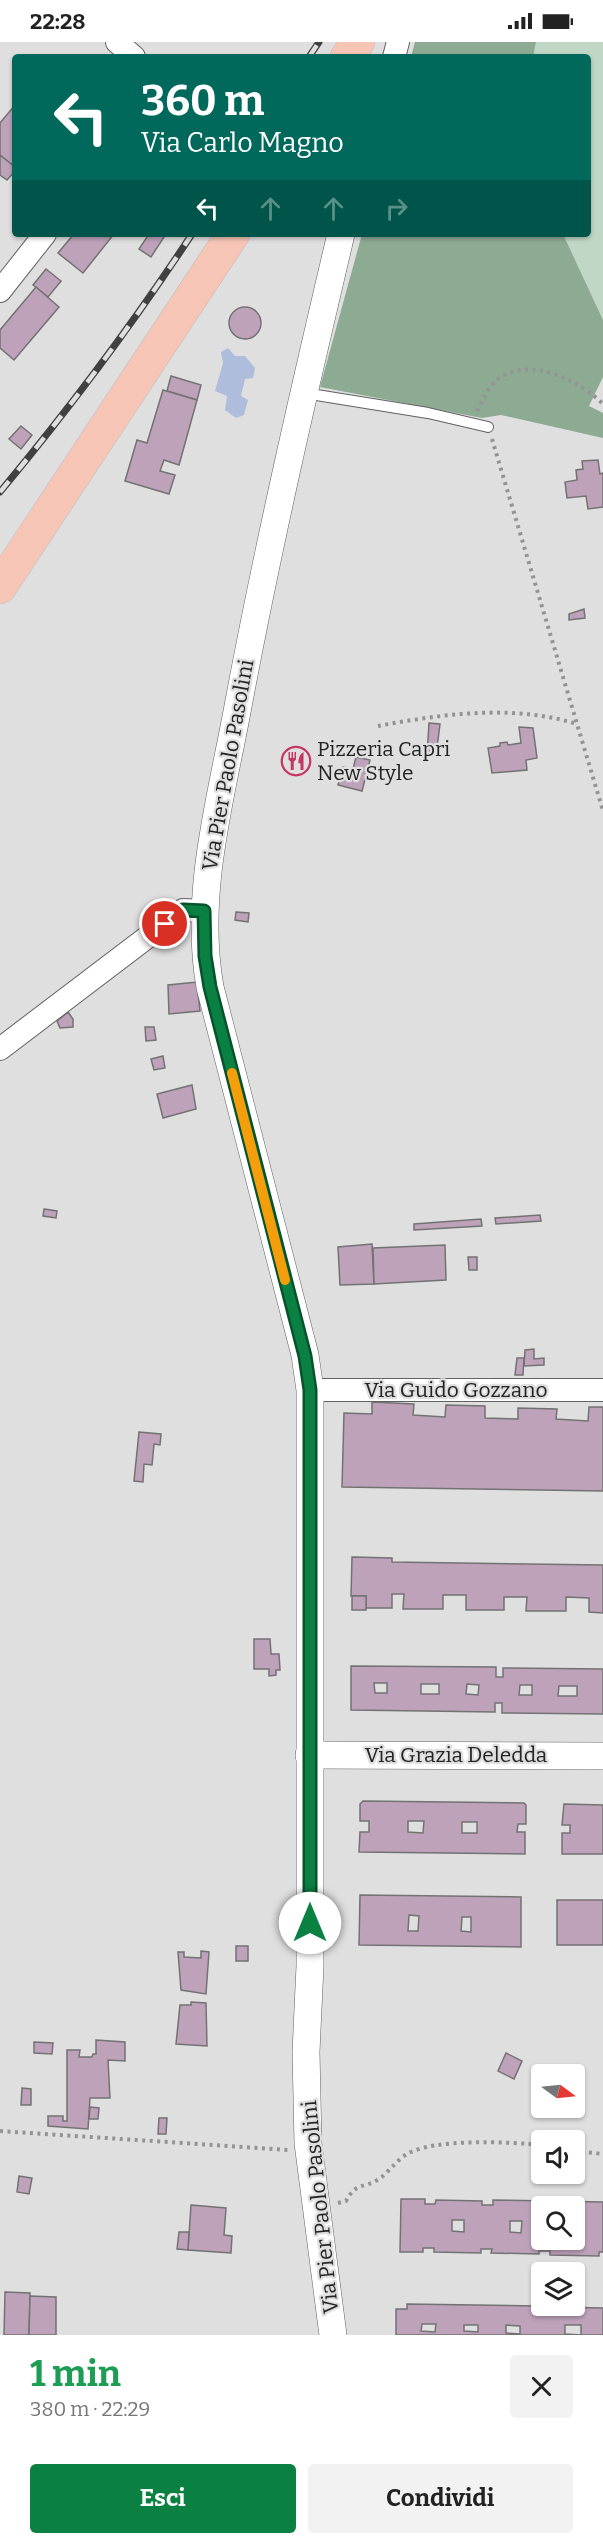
<!DOCTYPE html>
<html lang="it">
<meta charset="utf-8">
<style>
:root{--surface:#fff;--page:#f2f2f2;--text:#222;--muted:#767676;--accent:#0b8043}
body{margin:0;font-family:Bitter,serif;background:var(--page);color:var(--text);height:100vh;display:flex;flex-direction:column;font-size:22px;white-space:nowrap}
*{box-sizing:border-box;margin:0}
p{font-size:20px;color:var(--muted)}
.icon{flex:none;width:33px;height:33px;fill:none;stroke:currentColor;stroke-width:2;stroke-linecap:round;stroke-linejoin:round}
.map{position:relative;height:2293px;overflow:hidden}
.drawer{display:flex;flex-direction:column;background:var(--surface);flex:1}
.drawer>*{flex:none}
.banner{position:absolute;left:12px;top:12px;width:579px;height:183px;border-radius:6px;box-shadow:0 2px 4px #0004;background:#00695c;color:#fff;overflow:hidden}
.needle{width:39px;rotate:105deg}
.buttons{position:absolute;left:531px;top:2022px;display:grid;gap:12px}
.buttons a{display:grid;place-items:center;width:54px;height:54px;border-radius:6px;background:var(--surface);box-shadow:0 2px 4px #0004;font-size:30px}
.pin{position:absolute;display:grid;place-items:center;width:51px;height:51px;color:#fff;margin:-26px;border:3px solid #fff;border-radius:50%;box-shadow:0 2px 6px #0007}
.me{position:absolute;width:66px;margin:-33px;rotate:0deg;stroke-linejoin:round;filter:drop-shadow(0 0 4px #0008)}
.turn{display:flex;align-items:center;gap:21px;height:126px;padding:0 30px;font-size:27px}
.turn .icon{width:78px;height:78px;stroke-width:2.5}
.turn b{display:block;font-size:42px;line-height:51px}
.lanes{display:flex;align-items:center;height:57px;padding:0 30px;background:#0003;justify-content:center;gap:30px;direction:ltr}
.lanes .off{opacity:.35}
.round{display:grid;place-items:center;flex:none;width:63px;height:63px;border-radius:6px;background:var(--page)}
.summary{display:flex;align-items:center;justify-content:space-between;height:102px;padding:0 30px}
h1{font-size:36px;font-weight:700;line-height:45px;color:#1e9e55}
.button{display:flex;gap:12px;margin-top:auto;padding:12px 30px}
.button a{flex:1;height:69px;border-radius:6px;background:var(--accent);color:#fff;font-size:24px;font-weight:700;line-height:69px;text-align:center}
.button a+a{background:var(--page);color:var(--text)}
.status{display:flex;justify-content:space-between;align-items:center;height:42px;padding:0 30px;background:var(--surface);direction:ltr}
.status svg{height:16px;fill:currentColor}
.map>svg:first-child{display:block}
</style>
<div class="status"><b>22:28</b><svg viewBox="0 0 49 12"><path d="M0 12V9h3v3zM5 12V6h3v6zM10 12V3h3v9zM15 12V0h3v12zM26 1h20v11H26zM47 4h2v5h-2z"/></svg></div>
<div class="map">
<svg width="603" height="2293" viewBox="0 0 603 2293">
<rect width="100%" height="100%" fill="#dfdfe0"/>
<path fill="#bfd7c4" d="M536,0H603V278L563,192H588V15H533Z"/>
<g fill="#8daa93">
<path d="M415,0H536L533,15H411Z"/>
<path d="M362,192H563L603,278V335L589,364L603,371V396L501,373L482,376L320,345Z"/>
</g>
<path fill="#aebddb" d="M228,306L235,314H245L255,326L253,336L245,337L241,354L248,358L244,373L236,376L225,368L227,354L215,349L223,321L221,310Z"/>
<g fill="#bea2ba" stroke="#737273" stroke-width="1.5" fill-rule="evenodd">
<path d="M15,63V125L0,113V81Z"/>
<path d="M0,113L15,125V129L7,138L0,133Z"/>
<path d="M74,192H114L83,231L58,211Z"/>
<path d="M149,192H166L151,215L139,207Z"/>
<path d="M46,227L61,239L48,255L33,243Z"/>
<path d="M36,245L59,265L14,318L0,306V288Z"/>
<circle cx="245" cy="281" r="16"/>
<path d="M171,334L201,343L197,358L167,349Z"/>
<path d="M163,348L197,358L179,423L164,418L160,429L175,433L169,452L125,439L137,398L147,401Z"/>
<path d="M21,384L32,393L21,407L9,397Z"/>
<path d="M598,418L600,432L603,431V465L588,467L586,454L567,456L565,440L577,438L576,428L583,427L582,419Z"/>
<path d="M584,567L585,576L569,578V572Z"/>
<path d="M429,681L440,682L436,714H427Z"/>
<path d="M519,685L533,686L537,716L526,718L527,728L492,731L488,706L500,704V701L507,700L508,703L521,701Z"/>
<path d="M356,715L370,718L362,749L338,743L343,725L353,727Z"/>
<path d="M236,870L249,871L248,880L235,878Z"/>
<path d="M197,940L200,969L169,972L168,943Z"/>
<path d="M68,970L73,977V985L60,986L57,979Z"/>
<path d="M145,985H154L156,998L146,999Z"/>
<path d="M163,1014L165,1026L154,1028L151,1017Z"/>
<path d="M192,1043L196,1067L163,1076L157,1052Z"/>
<path d="M44,1167L57,1169L56,1176L43,1174Z"/>
<path d="M540,1173L541,1179L496,1182L495,1176Z"/>
<path d="M481,1177L482,1184L414,1188V1182Z"/>
<path d="M372,1202L374,1242L340,1243L338,1205Z"/>
<path d="M445,1203L446,1238L374,1242L373,1206Z"/>
<path d="M468,1215H477V1228H469Z"/>
<path d="M534,1307V1317L544,1316V1323L524,1324L525,1308Z"/>
<path d="M517,1316H524L523,1333H515Z"/>
<path d="M372,1360L414,1362L413,1373L445,1375L446,1363L485,1364V1376L518,1377V1366L557,1367L556,1377L588,1379L589,1365H603V1449L342,1445L344,1371L372,1372Z"/>
<path d="M139,1390L161,1392L160,1403L154,1402L152,1423L144,1422L143,1440L134,1439Z"/>
<path d="M352,1515L392,1516V1520L603,1523V1571L589,1570V1556L566,1555V1569H526L527,1555H504V1568H466V1553H443V1567H403L404,1552H392V1566H366V1554H351Z"/>
<rect x="352" y="1554" width="14" height="14"/>
<path d="M254,1597H270L271,1612H279L280,1628H276V1633L269,1634V1627H254Z"/>
<path d="M351,1624L496,1625V1635H503V1626L603,1627V1672L502,1671V1661H495V1670L351,1668ZM374,1641H387V1651H375ZM421,1642H439V1652H421ZM467,1642L479,1643L478,1653L466,1652ZM520,1643H532V1653H519ZM559,1644H577V1654H558Z"/>
<path d="M363,1759L524,1761L526,1763V1782H518L517,1790H525V1812L359,1810L360,1790H369V1779H360V1762ZM408,1779H424L423,1791L408,1790ZM462,1780H477V1791H462Z"/>
<path d="M564,1762L603,1763V1812H562V1791H570V1783H562Z"/>
<path d="M360,1853L521,1855V1905L359,1903ZM409,1873L419,1874L418,1889H408ZM462,1875H471V1890L461,1889Z"/>
<rect x="557" y="1858" width="46" height="45"/>
<rect x="236" y="1904" width="12" height="15"/>
<path d="M201,1909L209,1910L206,1952L181,1948L178,1910H184V1915L201,1916Z"/>
<path d="M191,1960L206,1961L207,2004L176,2002L180,1963H191Z"/>
<path d="M96,1998L125,2000V2019L108,2018L110,2056H90L88,2087L48,2084V2074H63V2079H67V2008H80L79,2015H92L93,2012H96Z"/>
<path d="M34,2000L53,2001L52,2012L34,2011Z"/>
<path d="M506,2011L522,2019L514,2037L498,2029Z"/>
<path d="M22,2046L31,2047V2063H21Z"/>
<path d="M90,2065L99,2066L98,2077H89Z"/>
<path d="M159,2076H167L166,2092H158Z"/>
<path d="M19,2134L32,2136L29,2152L17,2150Z"/>
<path d="M401,2157H425V2162H435L436,2158L482,2159V2163H493V2158L603,2160V2210H599V2214L550,2213V2209H539V2212L491,2211L492,2207H481V2211L434,2210V2206H423V2210H400ZM542,2164H574V2181H583L582,2195L574,2194V2198H542ZM452,2178H464V2190L452,2189ZM510,2179H522L521,2191L510,2190Z"/>
<path d="M191,2163L226,2166L224,2193L232,2194L231,2211L188,2208Z"/>
<path d="M179,2190H189L188,2208L177,2207Z"/>
<path d="M5,2250L30,2251L29,2293H4Z"/>
<path d="M30,2254L56,2255V2293H29Z"/>
<path d="M407,2262L536,2264V2270H552V2265L603,2266V2293H396V2267H407ZM422,2282H436L435,2290L421,2289ZM464,2283H478V2290L464,2289ZM506,2283L520,2284V2292L506,2291ZM565,2283H581V2293L565,2292Z"/>
</g>
<g fill="none" stroke-linecap="round" stroke-linejoin="round">
<g stroke="#606162" stroke-width="12">
<path id="service" d="M304,351L428,371L488,385"/>
</g>
<g stroke="#606162" stroke-width="24">
<g id="minor">
<path d="M117,0L134,15"/>
<path d="M394,15L398,0"/>
<path d="M0,249L45,192"/>
<path d="M0,1007L183,868L204,869"/>
<path d="M310,1348H603"/>
</g>
</g>
<g stroke="#606162" stroke-width="28">
<g id="tertiary">
<path d="M309,1713L603,1714"/>
<path d="M333,2293L308,2101L306,2010L310,1924V1348L305,1313L210,945C194,854 219,764 236,675C266,513 303,353 341,192"/>
</g>
</g>
<g stroke="#bdbdbd" stroke-width="34">
<g id="primary">
<path d="M347,15L358,0"/>
<path d="M0,545L233,192"/>
</g>
</g>
<g stroke="#939394" stroke-width="4" stroke-dasharray="3 4.5" stroke-linecap="butt">
<path d="M477,369C484,357 488,343 501,335C532,315 580,339 603,362"/>
<path d="M492,397L603,769"/>
<path d="M378,684C442,672 513,662 577,682"/>
<path d="M0,2089L288,2108"/>
<path d="M574,2109L603,2112"/>
<path d="M338,2161L346,2159C357,2139 364,2147 379,2137C389,2130 397,2118 407,2112C434,2096 510,2100 542,2103"/>
</g>
<use href="#service" stroke="#fff" stroke-width="10"/>
<use href="#minor" stroke="#fff" stroke-width="22"/>
<use href="#tertiary" stroke="#fff" stroke-width="27"/>
<use href="#primary" stroke="#f6c5b6" stroke-width="33"/>
<g stroke="#404041" stroke-width="7">
<g id="rail">
<path d="M309,15L319,0"/>
<path d="M0,450C69,367 133,282 192,192"/>
</g>
</g>
<use href="#rail" stroke="#dfdfe0" stroke-width="4.5" stroke-dasharray="14" stroke-linecap="butt"/>
</g>
<g fill="none" stroke-linecap="round" stroke-linejoin="round">
<g stroke="#07532c" stroke-width="15">
<path id="route" d="M165,882L183,868L204,869L205,914L210,945L305,1314L310,1348V1881"/>
</g>
<use href="#route" stroke="#0b8043" stroke-width="10"/>
<path stroke="#f59e0b" stroke-width="10" d="M232,1031L285,1238"/>
</g>
<defs>
<g id="restaurant-ring" transform="scale(1.5)"><circle r="9.5" fill="#dfdfe0" stroke="#c53762" stroke-width="1.5"/><path d="M-5-6h1v4h1v-4h1v4h1v-4h1v5L-1.5 .5V6h-2V.5L-5-1ZM5-6V6H3V1.5H1.5Q1.5-4 5-6Z" fill="#c53762"/></g>
</defs>
<g fill-rule="evenodd">
<use href="#restaurant-ring" x="296" y="719"/>
</g>
<g text-anchor="middle" dominant-baseline="central" stroke-width="4.5" stroke-linejoin="round" paint-order="stroke">
<g font-size="21" fill="#232324" stroke="#dfdfe0" text-anchor="start">
<text x="317" y="707">Pizzeria Capri<tspan x="317" dy="24">New Style</tspan></text>
</g>
<g font-size="21" fill="#232324" stroke="#dfdfe0">
<text transform="translate(228 723) rotate(-80)">Via Pier Paolo Pasolini</text>
<text x="456" y="1348">Via Guido Gozzano</text>
<text x="456" y="1713">Via Grazia Deledda</text>
<text transform="translate(320 2165) rotate(-96)">Via Pier Paolo Pasolini</text>
</g>
</g>
</svg>
<div class="buttons">
<a><svg class="needle" viewBox="-14 -14 28 28"><path d="M0-13l5 13h-10z" fill="#e53935"/><path d="M0 13l5-13h-10z" fill="#767676"/></svg></a>
<a><svg class="icon" aria-label="sound" viewBox="0 0 24 24"><path d="M4 9h4l5-4v14l-5-4H4zM17 9q2 3 0 6"/></svg></a>
<a><svg class="icon" aria-label="search" viewBox="0 0 24 24"><circle cx="10" cy="10" r="6"/><path d="M15 15l6 6"/></svg></a>
<a><svg class="icon" aria-label="layers" viewBox="0 0 24 24"><path d="M12 4l9 5-9 5-9-5zM3 14l9 5 9-5"/></svg></a>
</div>
<div class="pin" style="left:165px;top:882px;background:#d93025"><svg class="icon" aria-label="arrive" viewBox="0 0 24 24"><path d="M6 21V4h12l-3 4 3 4H6"/></svg></div>
<svg class="me" style="left:310px;top:1881px" viewBox="-20 -20 40 40"><circle r="19" fill="#fff"/><path d="M0-13L10 11 0 6-10 11z" fill="#0b8043"/></svg>
<div class="banner">
<div class="turn"><svg class="icon" aria-label="left" viewBox="0 0 24 24"><path d="M17 20v-9H6M10 6l-5 5 5 5"/></svg><div><b>360 m</b>Via Carlo Magno</div></div>
<div class="lanes"><svg class="icon" aria-label="left" viewBox="0 0 24 24"><path d="M17 20v-9H6M10 6l-5 5 5 5"/></svg><svg class="icon off" aria-label="ahead" viewBox="0 0 24 24"><path d="M12 20V5M6 11l6-6 6 6"/></svg><svg class="icon off" aria-label="ahead" viewBox="0 0 24 24"><path d="M12 20V5M6 11l6-6 6 6"/></svg><svg class="icon off" aria-label="right" viewBox="0 0 24 24"><path d="M7 20v-9h11M14 6l5 5-5 5"/></svg></div>
</div>
</div>
<section class="drawer">
<div class="summary"><div><h1>1 min</h1><p>380 m · 22:29</p></div><a class="round"><svg class="icon" aria-label="close" viewBox="0 0 24 24"><path d="M6 6l12 12M18 6L6 18"/></svg></a></div>
<div class="button"><a>Esci</a><a>Condividi</a></div>
</section>
